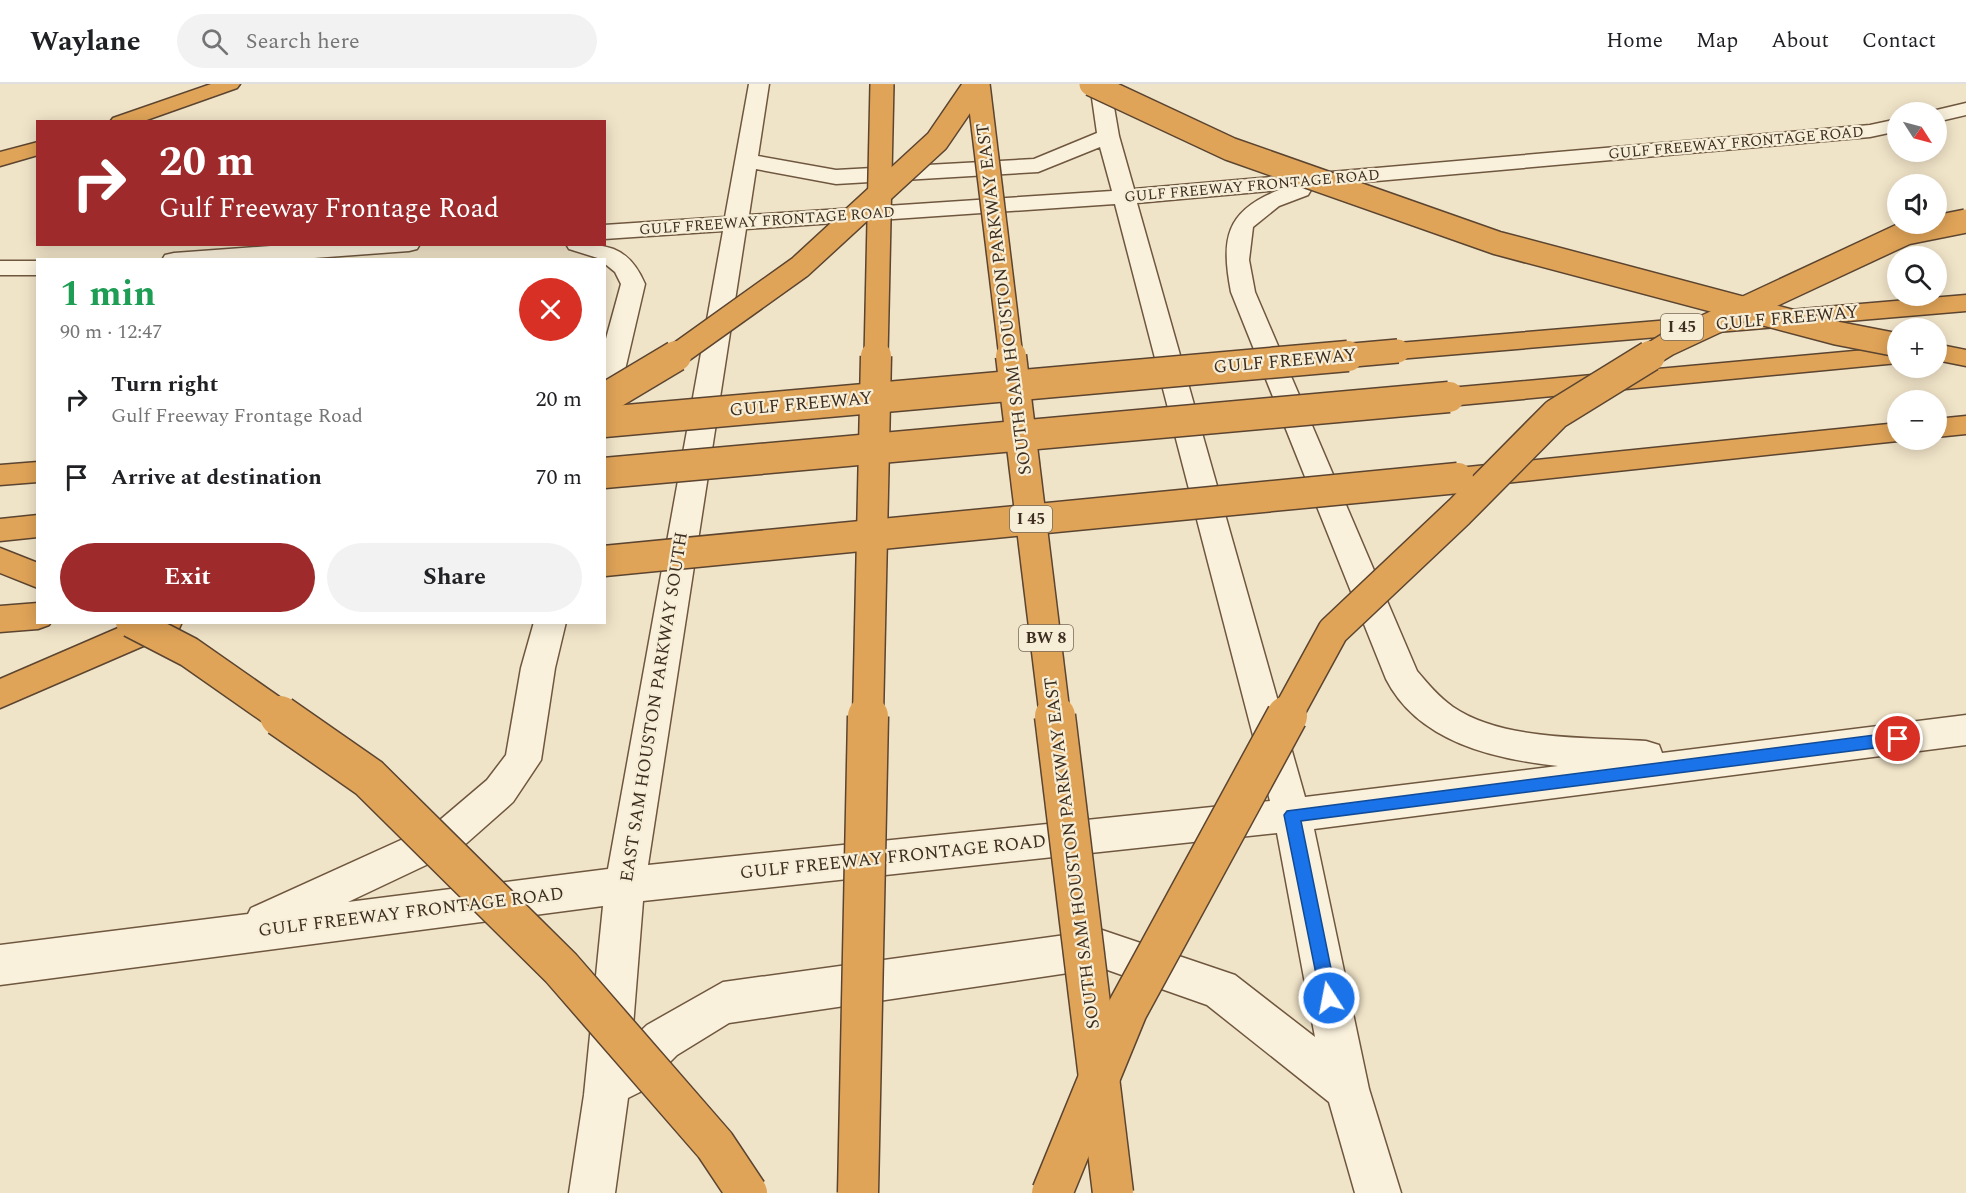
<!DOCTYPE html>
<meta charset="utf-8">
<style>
:root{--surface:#fff;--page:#f2f2f2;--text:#202124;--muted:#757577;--line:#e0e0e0;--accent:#9e2a2b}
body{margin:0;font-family:Spectral,serif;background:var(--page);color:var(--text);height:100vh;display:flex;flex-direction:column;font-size:22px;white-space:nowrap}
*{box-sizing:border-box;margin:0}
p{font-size:20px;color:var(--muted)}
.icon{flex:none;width:33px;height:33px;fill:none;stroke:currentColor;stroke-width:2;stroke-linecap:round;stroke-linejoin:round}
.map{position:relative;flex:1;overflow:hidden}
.side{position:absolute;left:36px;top:174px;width:570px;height:366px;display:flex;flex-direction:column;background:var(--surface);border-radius:0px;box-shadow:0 3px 15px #0003}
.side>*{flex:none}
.top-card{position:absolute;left:36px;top:36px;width:570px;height:126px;border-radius:0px;box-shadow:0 3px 15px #0003;background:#9e2a2b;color:#fff;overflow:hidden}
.needle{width:39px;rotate:126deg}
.tools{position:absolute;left:1887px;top:18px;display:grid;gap:12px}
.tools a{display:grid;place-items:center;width:60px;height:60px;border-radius:50%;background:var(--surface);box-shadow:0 3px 15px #0003;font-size:30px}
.pin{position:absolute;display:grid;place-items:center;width:51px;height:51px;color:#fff;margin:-26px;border:3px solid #fff;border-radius:50%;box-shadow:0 2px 6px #0007}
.me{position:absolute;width:66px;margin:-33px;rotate:349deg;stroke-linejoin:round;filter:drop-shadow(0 0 4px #0008)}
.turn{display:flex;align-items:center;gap:21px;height:126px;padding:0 24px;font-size:27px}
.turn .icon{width:78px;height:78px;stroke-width:2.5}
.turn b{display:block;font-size:42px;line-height:51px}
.round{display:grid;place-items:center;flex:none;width:63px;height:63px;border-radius:32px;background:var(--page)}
.head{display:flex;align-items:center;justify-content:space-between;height:102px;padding:0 24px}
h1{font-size:36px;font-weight:700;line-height:45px;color:#1e9e55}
.button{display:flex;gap:12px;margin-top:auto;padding:12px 24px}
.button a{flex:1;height:69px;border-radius:36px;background:var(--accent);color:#fff;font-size:24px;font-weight:700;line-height:69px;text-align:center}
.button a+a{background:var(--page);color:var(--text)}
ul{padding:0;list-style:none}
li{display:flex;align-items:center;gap:18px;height:78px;padding:0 24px}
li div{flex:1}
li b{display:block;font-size:22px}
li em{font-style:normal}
header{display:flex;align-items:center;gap:36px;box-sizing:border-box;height:84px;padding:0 30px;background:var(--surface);border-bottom:2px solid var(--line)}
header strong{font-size:28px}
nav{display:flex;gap:33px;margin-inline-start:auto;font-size:21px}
.search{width:420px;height:54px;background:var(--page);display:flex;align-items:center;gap:15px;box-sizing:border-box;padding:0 21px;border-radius:33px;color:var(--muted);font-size:22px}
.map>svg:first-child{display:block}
</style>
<header>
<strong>Waylane</strong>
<div class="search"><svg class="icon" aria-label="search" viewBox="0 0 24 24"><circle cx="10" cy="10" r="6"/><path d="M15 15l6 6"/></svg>Search here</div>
<nav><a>Home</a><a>Map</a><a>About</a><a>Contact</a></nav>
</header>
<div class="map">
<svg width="1966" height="1109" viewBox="0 0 1966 1109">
<rect width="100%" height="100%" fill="#f0e4c8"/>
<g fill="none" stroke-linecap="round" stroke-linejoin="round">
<g stroke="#6f573f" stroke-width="3">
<g id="secondary">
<path d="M749,0H769L758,72L836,86L1034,75L1097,49L1090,0H1110L1119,52L1134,105L1870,41L1898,35V47L1870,53L1309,103L1311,106L1308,111L1279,122L1253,143L1249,176L1255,208L1417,587C1428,600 1439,613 1453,623C1503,657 1587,653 1646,657L1659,661L1662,669L1966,631V661L1314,745L1369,1005L1401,1109H1355L1329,1018L1207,921L1102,884L729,939L677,971L640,1008L628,1014L615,1109H569L584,1011L603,822L0,901V861L248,830L251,824L434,741L487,696L506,671L521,584L534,538H566L555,584L541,676L513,718L460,765L348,818L608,785L723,147L604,155V141L725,133ZM1100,63L1112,107L749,131L756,85L836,100L1038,88ZM1279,106C1225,127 1221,155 1231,208L1386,595C1418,658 1494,675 1558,682L1305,713L1137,119ZM1115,120L1270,717L648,781L746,145ZM1277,749L1315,953L1235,891L1102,846L723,898L647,941L632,955L643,817Z"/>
<path d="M1966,19V31L1936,38V28H1928Z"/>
<path d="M297,160H420L417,165L409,167L287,176H162L165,171L174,169Z"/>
<path d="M566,160C604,160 628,160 645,200L618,316L614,322L604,325V262L621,200L615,188L604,179V176L569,165Z"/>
<rect x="0" y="177" width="38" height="14"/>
</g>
</g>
<g stroke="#5b4430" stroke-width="3">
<g id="motorway">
<path d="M211,0H240L237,4L141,38H110L113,34Z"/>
<path d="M38,58V71L0,82V68Z"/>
<path d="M1966,211V227L1398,275L1389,273L1385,267L1389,261L1398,259Z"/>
<path d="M1936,260L1966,266V282L1936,276Z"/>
<path d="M1898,263V279L1449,322L1439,319L1435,313L1439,307L1449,304Z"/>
<path d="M1966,332V350L1936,353V335Z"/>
<path d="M1898,339V356H1905L1898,357L1458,404L1448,401L1443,394L1448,387L1458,384Z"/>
<path d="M38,378V398L0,401V381Z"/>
<path d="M38,431V453L0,457V435Z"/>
<path d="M0,464L38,479V504L0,489Z"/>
<path d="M38,519V538H51L49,541L38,545L0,548V522Z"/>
<path d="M132,538H182L178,547L0,624V595Z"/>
</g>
</g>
<use href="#secondary" fill="#faf1dc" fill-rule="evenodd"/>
<use href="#motorway" fill="#e0a458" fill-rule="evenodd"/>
<g stroke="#5b4430" stroke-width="26" stroke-linecap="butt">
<g id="motorway-bridge-far2">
<path d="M978,0L1011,273"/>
<path d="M1091,0L1230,65L1497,159L1836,249L1898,261"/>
<path d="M674,273L800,183L937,57L976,0"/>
<path d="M876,273L882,0"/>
<path d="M1331,273L1398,267"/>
<path d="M1647,273L1668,260L1906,149L1966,137"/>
</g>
</g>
<g stroke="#5b4430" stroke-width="33" stroke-linecap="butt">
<g id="motorway-bridge-far1">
<path d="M1011,272L1055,633"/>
<path d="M604,315L676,272"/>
<path d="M604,338L1348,272"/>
<path d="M604,389L1449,313"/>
<path d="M604,477L1458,394"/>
<path d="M131,538L189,568L282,633"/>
<path d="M868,633L876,272"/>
<path d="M1286,633L1333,547L1459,428L1556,330L1650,272"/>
</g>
</g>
<g stroke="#5b4430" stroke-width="43" stroke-linecap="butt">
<g id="motorway-bridge">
<path d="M280,632L369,694L561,884L715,1061L747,1109"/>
<path d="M1055,632L1113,1109"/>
<path d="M858,1109L868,632"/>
<path d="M1052,1109L1127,926L1287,632"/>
</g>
</g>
<use href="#motorway-bridge-far2" stroke="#e0a458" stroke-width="23"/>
<use href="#motorway-bridge-far1" stroke="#e0a458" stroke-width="30"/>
<use href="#motorway-bridge" stroke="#e0a458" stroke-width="40"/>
</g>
<path fill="#1a73e8" stroke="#114b97" stroke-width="1.5" d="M1898,648L1906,655L1898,661L1301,737L1337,914L1335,920L1329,923L1322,920L1284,731L1287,727Z"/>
<g text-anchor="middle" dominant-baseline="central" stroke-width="4.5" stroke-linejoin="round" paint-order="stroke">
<g font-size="15" fill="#3d2e20" stroke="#f7eed8">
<text transform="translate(1736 59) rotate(-5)">GULF FREEWAY FRONTAGE ROAD</text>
<text transform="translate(1252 102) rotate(-5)">GULF FREEWAY FRONTAGE ROAD</text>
<text transform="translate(767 137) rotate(-4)">GULF FREEWAY FRONTAGE ROAD</text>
</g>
<g fill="#f7eed8" stroke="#756857" stroke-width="1.5">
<rect x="1661" y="230" width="42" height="26" rx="4.5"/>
<rect x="1010" y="422" width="42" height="26" rx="4.5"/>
<rect x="1019" y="541" width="54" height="26" rx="4.5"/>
</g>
<g font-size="16" font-weight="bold" fill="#3d2e20">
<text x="1682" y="243">I 45</text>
<text x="1031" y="435">I 45</text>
<text x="1046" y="554">BW 8</text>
</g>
<g font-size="18" fill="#3d2e20" stroke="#f7eed8">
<text transform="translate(1004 215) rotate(-97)">SOUTH SAM HOUSTON PARKWAY EAST</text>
<text transform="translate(1787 234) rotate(-5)">GULF FREEWAY</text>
<text transform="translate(1285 277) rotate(-5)">GULF FREEWAY</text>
<text transform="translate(801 320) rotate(-5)">GULF FREEWAY</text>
<text transform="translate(654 623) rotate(-81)">EAST SAM HOUSTON PARKWAY SOUTH</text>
<text transform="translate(1072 769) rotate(-97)">SOUTH SAM HOUSTON PARKWAY EAST</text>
<text transform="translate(893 773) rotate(-6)">GULF FREEWAY FRONTAGE ROAD</text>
<text transform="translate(411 828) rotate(-7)">GULF FREEWAY FRONTAGE ROAD</text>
</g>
</g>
</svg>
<div class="tools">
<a><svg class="needle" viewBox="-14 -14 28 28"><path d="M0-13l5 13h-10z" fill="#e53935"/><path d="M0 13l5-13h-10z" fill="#757577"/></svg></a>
<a><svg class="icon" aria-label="sound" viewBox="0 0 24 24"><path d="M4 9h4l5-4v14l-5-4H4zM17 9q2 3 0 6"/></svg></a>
<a><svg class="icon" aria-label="search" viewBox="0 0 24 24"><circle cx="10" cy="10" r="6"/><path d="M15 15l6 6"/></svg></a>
<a>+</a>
<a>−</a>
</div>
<div class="pin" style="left:1898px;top:655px;background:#d93025"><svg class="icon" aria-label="arrive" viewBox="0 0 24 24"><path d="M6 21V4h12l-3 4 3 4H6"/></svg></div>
<svg class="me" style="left:1329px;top:914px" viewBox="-20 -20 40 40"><circle r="17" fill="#1a73e8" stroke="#fff" stroke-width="3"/><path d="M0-11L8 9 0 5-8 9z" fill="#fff"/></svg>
<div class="top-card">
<div class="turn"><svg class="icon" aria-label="right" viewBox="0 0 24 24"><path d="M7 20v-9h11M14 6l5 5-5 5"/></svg><div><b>20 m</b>Gulf Freeway Frontage Road</div></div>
</div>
<section class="side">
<div class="head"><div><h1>1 min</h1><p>90 m · 12:47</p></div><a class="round" style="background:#d93025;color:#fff"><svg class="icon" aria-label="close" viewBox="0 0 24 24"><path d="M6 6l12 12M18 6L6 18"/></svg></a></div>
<ul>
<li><svg class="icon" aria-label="right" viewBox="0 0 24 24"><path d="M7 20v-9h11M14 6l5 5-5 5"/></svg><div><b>Turn right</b><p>Gulf Freeway Frontage Road</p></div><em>20 m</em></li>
<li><svg class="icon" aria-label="arrive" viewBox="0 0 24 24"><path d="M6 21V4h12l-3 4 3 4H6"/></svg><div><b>Arrive at destination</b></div><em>70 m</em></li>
</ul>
<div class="button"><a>Exit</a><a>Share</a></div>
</section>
</div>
